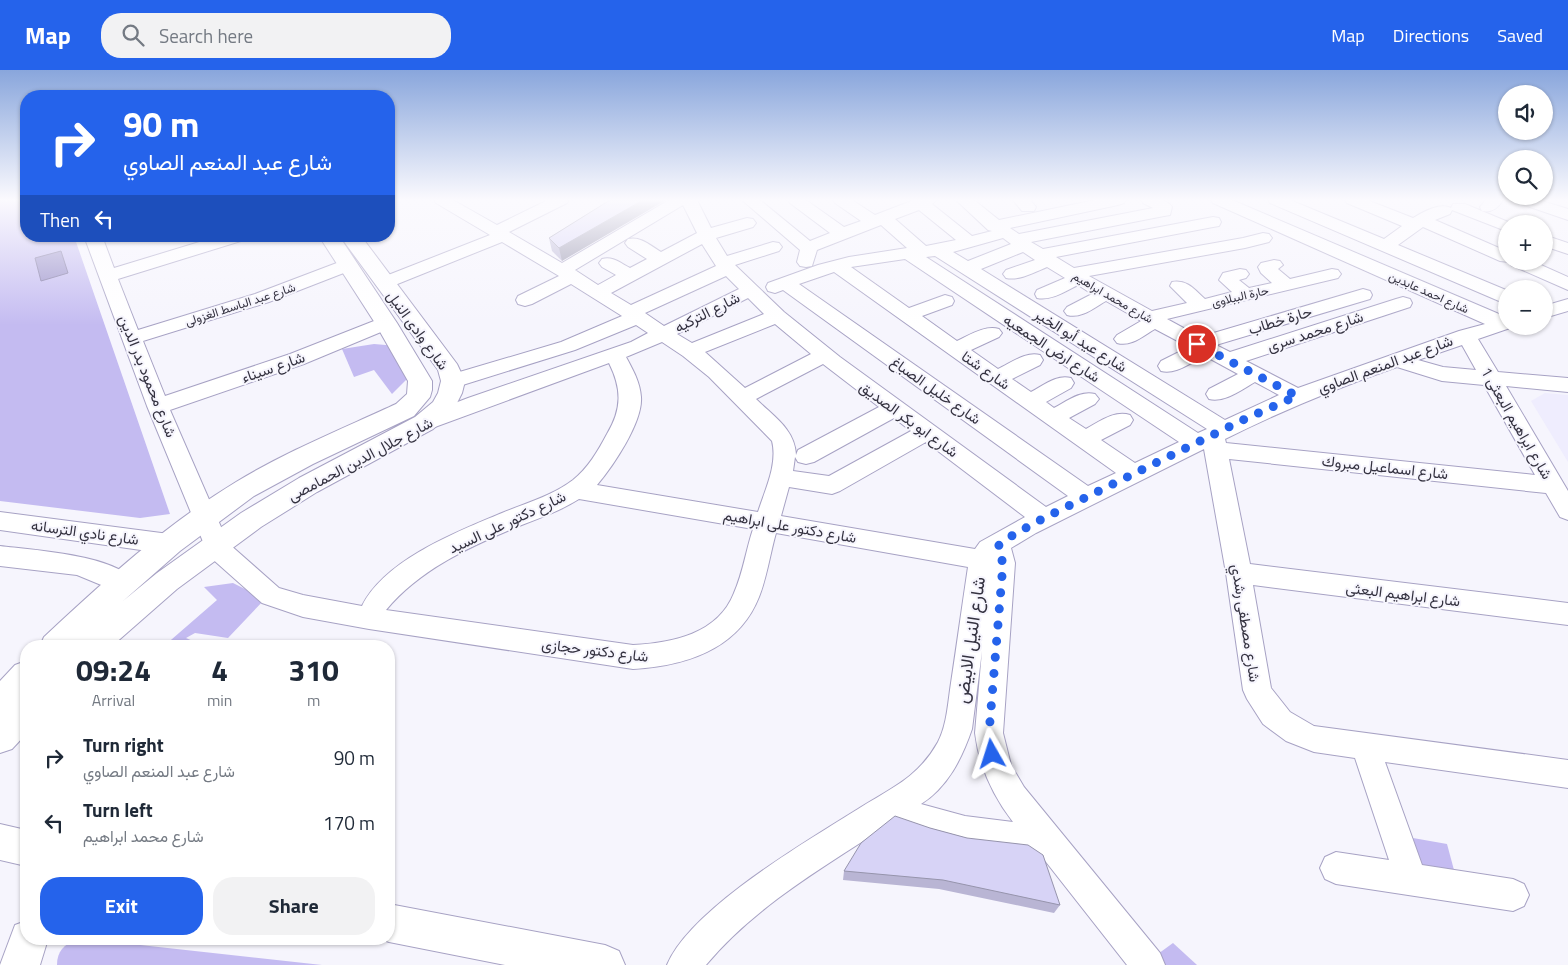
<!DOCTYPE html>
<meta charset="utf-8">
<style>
:root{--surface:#fff;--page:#f2f2f3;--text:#1f2937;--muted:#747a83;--accent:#2563eb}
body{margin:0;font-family:"Titillium Web",Vazirmatn,sans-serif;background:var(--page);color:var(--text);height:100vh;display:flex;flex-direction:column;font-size:19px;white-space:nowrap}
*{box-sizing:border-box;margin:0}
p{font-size:16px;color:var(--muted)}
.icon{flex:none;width:28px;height:28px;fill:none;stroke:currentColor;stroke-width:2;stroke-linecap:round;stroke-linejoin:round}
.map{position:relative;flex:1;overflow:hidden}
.details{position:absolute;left:20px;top:570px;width:375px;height:305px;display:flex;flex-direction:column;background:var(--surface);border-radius:20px;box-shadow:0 1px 4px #0004}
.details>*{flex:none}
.guide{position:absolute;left:20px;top:20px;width:375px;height:152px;border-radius:20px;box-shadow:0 1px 4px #0004;background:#2563eb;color:#fff;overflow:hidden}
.controls{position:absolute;left:1498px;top:15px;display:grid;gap:10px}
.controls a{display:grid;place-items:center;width:55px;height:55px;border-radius:50%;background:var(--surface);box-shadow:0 1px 4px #0004;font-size:25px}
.pin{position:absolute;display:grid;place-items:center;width:42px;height:42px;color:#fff;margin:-21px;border:2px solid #fff;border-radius:50%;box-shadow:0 1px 5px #0007}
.me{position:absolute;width:55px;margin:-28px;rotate:354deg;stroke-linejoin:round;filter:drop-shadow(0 0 4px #0008)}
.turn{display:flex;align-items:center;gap:18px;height:105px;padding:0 20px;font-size:22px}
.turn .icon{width:65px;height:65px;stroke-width:2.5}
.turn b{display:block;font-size:35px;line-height:42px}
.then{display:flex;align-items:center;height:48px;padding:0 20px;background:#0003;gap:10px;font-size:19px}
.eta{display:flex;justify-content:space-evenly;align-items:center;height:85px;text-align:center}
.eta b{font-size:30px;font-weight:700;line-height:35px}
.action{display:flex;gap:10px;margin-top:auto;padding:10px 20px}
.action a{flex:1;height:58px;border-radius:20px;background:var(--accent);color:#fff;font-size:20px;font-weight:700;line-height:58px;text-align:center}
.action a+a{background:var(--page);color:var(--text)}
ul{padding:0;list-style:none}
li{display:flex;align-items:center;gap:15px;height:65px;padding:0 20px}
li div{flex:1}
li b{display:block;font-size:19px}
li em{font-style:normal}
header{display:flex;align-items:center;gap:30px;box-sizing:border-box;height:70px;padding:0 25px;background:var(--accent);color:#fff}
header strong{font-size:24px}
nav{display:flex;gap:28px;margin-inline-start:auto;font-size:18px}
.search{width:350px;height:45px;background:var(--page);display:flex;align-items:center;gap:12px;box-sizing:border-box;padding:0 18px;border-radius:20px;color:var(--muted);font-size:19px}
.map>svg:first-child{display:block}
</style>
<header>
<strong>Map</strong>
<div class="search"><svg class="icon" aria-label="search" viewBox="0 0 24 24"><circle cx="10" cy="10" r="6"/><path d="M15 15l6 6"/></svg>Search here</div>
<nav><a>Map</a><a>Directions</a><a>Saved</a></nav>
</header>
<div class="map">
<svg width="1568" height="895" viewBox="0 0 1568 895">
<rect width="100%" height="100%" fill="#f6f5fd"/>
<path fill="#efedfe" d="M1545,323L1568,325V392L1531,331Z"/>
<g fill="#c4bbf1">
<path d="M0,130H26V166H74L170,444L140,448L0,431Z"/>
<path d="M374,274L397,276L412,304L392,324L374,300L354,307L342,279Z"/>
<path d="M233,513L265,529L228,568L195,563L186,568L204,576H164L217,530L204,517Z"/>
<path d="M1413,768L1447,774L1454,800L1422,799Z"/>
<path d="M76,869H86L322,895H57C57,881 64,875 76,869Z"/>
<path d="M1173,873L1197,895H1156L1151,889Z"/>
</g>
<path fill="#9b92cb" stroke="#7c75a1" d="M61,181L68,203L41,211L35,188Z"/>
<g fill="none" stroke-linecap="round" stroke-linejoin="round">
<g stroke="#a7a2c4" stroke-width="2">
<g id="minor">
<path d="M434,130H453L497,155L548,130H569L567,133L509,162L562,193L669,130H697L711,158L747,148L753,149L756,153L753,157L716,168L727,186L773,172L779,173L782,177L779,181L735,195L784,242L840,287L1046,437L1068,426L783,220L775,223L768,221L766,217L768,213L818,195L849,187L907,178L881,155L817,180L812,196L806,197L800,196L797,192L800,180L742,130H760L810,171L830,163L790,133L788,130H806L844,157L861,151L835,133L833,130H852L875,145L914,130H936L932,134L972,166L992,161L988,160L956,130H974L999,150L1095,130H1126L1124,133L1118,135L1010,158L1019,164L1153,138L1143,133L1141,130C1152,130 1165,127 1172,137L1170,145L1164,146L1031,172L1043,179L1213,147L1219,148L1221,152L1219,156L1213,157L1056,187L1074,198L1243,168L1263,163L1269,164L1272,168L1269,172L1245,178L1089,206L1152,241L1187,233L1170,216L1172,212C1187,209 1195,220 1205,229L1232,222L1219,210L1223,203L1240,199L1246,200L1249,204L1246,208L1239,210L1249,218L1272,213L1261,203L1258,197L1261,193L1274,190L1280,191L1283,195L1278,199L1290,209L1332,199L1338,200L1341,204L1338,208L1167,249L1200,267L1363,219L1370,221L1372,225L1370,229L1216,275L1230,282L1396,229L1403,227L1410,229L1412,233L1410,237L1246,291L1298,318L1459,261L1485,254L1213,133L1211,130H1232L1506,247V256L1513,257L1478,269L1498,302L1568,308V322L1506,316L1568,421V450L1560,447L1546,423L1229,389L1250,494L1568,533V555L1253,515L1271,618L1290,642L1314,656L1568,690V718L1385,692L1422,795L1513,809L1524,814L1529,825L1524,836L1513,841L1336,814L1325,809L1320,798L1325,787L1336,782L1389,790L1355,688L1314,682L1286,671L1263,654L1247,629L1243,620L1226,503L1204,379L1036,463L1011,478L1015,493L1003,663L1011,695L1024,717L1160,883L1165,895H1127L1039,783C987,783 939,772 891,753C827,795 756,835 706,895H667C690,839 807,771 858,739C891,718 918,708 938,672C947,655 948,632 951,613C957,574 962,536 968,497L776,463C770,484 767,507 759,527C738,580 685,596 633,599L369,559L303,547L262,533L209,486L206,479L147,336L84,166H102L114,198L219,166H246L244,170L118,209L138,260L255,224L342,191L348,190L354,191L357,195L354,199L269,232L143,271L165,326L290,284L379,249L386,247L393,249L396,253L393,257L304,294L170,340L228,473L279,518L303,525L362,536C385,490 456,462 502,443C526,433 552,426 573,410C588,398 598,381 607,364C622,339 622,319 609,293L424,361L416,358L413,353L416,348L468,328L631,272L648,263L636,255L575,280L453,318L446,316L443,311L446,306L561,272L622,246L571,214L532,234L525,236L518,234L516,230L518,226L559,206L502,172L390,217L384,219L378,217L375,213L378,209L490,165L436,133ZM683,135L697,163L661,182C650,175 640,166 628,169L625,173L628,177L647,189L630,198C620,193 613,186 602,189L599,193L602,197L616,205L598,215L575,200ZM919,140L956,170L926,176L895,149ZM1003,168L1011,174L968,191L953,182ZM702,174L716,196L631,235L611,223ZM1023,182L1035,190L1006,200L1003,204L1006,208C1019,211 1035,202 1047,197L1065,208L1037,220L1035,224L1037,228C1051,231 1066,221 1078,215L1092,224L1067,237L1064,241L1067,245C1081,249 1094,238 1106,231L1141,251L1117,265L1114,269L1117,273C1131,277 1143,266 1155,259L1189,277L1161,291L1158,296L1161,301C1176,305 1191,292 1205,286L1238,304L1209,319L1206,324L1209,329C1224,333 1241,320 1255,312L1279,325L1225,350L981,199ZM935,186L1207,359L1198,363L926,187ZM905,189L1179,372L1135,393L1101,370L1130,355L1133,350L1130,345C1114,340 1099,352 1086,359L1069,348L1095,334L1099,329L1095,324C1081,320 1067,331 1054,338L1046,332L1071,318L1074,313L1071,308C1057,304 1044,315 1031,322L1012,309L1040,295L1043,290L1040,285C1026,281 1011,293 998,299L971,280L999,267L1002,263L999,259C985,255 970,265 957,271L922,246L952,235L954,231L952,227L945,225L909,238L851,197ZM834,202L1116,403L1088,416L799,214ZM726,206L739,219L664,256L645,243ZM748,228L764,244L692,273L677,264ZM775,254L811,284L745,318L705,282ZM662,272L683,286L709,307L772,371C778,394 765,420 758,442L597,415C613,396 643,352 641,327C640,312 633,300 626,287ZM1462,275L1476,300L1443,297L1418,290ZM823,294L879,337L798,380L796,385C795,359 773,346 756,329ZM1397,297L1442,311L1484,315L1535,405L1226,373L1225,369C1281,341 1337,318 1397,297ZM894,348L911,361L829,406L793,401L795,387L798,392L806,394L814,392ZM926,372L1025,447L980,472L975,479L781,446L789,417L832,424L840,421ZM579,429L753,459C746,480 743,503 734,523C718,564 672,573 633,575L386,540C420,499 471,476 519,456C540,448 560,441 579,429ZM982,581L975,663C979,696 993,726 1013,752L965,746L921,734C948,717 962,688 972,659Z"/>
<path d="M1013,130H1030L1036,137L1034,141H1022Z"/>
<path d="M1268,130H1290L1384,169L1402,156L1347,133L1345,130H1367L1413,148C1423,142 1440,132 1451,138L1453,134H1465L1513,154H1506V161L1452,140L1450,144L1435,150L1506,181V191H1532L1568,207V220L1511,195L1509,192L1500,191L1423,157L1398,175L1506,220V233L1499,231L1270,133Z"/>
<path d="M1486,130H1503C1498,138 1492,143 1482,141L1480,137Z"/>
<path d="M1516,130H1539L1568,139V150L1518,133Z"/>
<path d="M1544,165L1568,173V184L1544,176Z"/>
<path d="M1568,229V241L1544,248V236Z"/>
<path d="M0,442L169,464L178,467L181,474L178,481L169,484L0,460Z"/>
<path d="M0,476C31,480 121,485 136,514L132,521L123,524L77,505L0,496Z"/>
</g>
</g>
<g stroke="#a7a2c4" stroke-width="2">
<g id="major">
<path d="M319,166H339L397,253L432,311V320L430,327L414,346L313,394L254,426L180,481L123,531L157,503L241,443L299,408L415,347L433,332L438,323L441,311L438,300L340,166H361L457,294L465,311L462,323L452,343L433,359L317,422L261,457L177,519L112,576H40L44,567C104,511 165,455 236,412C287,381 342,359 396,334L407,324L408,311L375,253Z"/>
<path d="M26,591V664L12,679L0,683V611L15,595Z"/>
<path d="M0,754L26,760V796L0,790Z"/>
<path d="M389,834L605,875L619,881L625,895H505L389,872L381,869H389Z"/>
<path d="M26,851V869H48L40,895H0L15,855Z"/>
</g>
</g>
<use href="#minor" fill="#fff" fill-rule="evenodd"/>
<use href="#major" fill="#fff" fill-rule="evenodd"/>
</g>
<g fill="#b9b5d4">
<path d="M610,130L562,191L552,181L549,168Z"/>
<path d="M930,758L967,768L1060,835L1054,843L939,819L843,810L844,801Z"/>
</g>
<path fill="#9694ac" d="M643,130H666L562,191L559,178Z"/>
<g fill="#d7d3f6" stroke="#9694ac">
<path d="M610,130H643L559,178L549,168Z"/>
<path d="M895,746L930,758L967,768L1028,775L1043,785L1060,835L943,810L844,801L861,773Z"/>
</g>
<linearGradient id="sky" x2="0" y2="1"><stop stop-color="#89a6dc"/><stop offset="0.51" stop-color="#fbfafe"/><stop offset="1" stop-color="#fbfafe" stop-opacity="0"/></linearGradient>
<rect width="1568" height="255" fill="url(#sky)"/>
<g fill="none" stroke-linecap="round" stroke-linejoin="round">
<path stroke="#2563eb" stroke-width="9" stroke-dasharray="0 16.2" d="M992,684L989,663L1003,494L998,476L1013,465L1044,448L1247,348L1297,326L1197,274"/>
</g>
<g text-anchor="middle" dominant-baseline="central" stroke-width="4" stroke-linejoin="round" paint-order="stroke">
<g font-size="12" fill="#343240" stroke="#f6f5fd">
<text transform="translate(1429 222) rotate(24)">شارع احمد عابدين</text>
<text transform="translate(1240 226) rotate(-13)">حارة الببلاوى</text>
<text transform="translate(1113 227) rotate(30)">شارع محمد ابراهيم</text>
<text transform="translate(240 234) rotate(-18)">شارع عبد الباسط الغزولى</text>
</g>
<g font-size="15" fill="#343240" stroke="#f6f5fd">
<text transform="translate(707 242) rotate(-27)">شارع التركيه</text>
<text transform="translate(1280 250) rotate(-17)">حارة خطاب</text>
<text transform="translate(418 260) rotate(54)">شارع وادى النيل</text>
<text transform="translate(1315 261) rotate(-18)">شارع محمد سرى</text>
<text transform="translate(1081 270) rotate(32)">شارع عيد أبو الخير</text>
<text transform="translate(1052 278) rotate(33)">شارع ارض الجمعيه</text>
<text transform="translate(1385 294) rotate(-20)">شارع عبد المنعم الصاوي</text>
<text transform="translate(273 297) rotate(-19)">شارع سيناء</text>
<text transform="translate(986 300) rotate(35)">شارع شتا</text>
<text transform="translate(148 306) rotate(68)">شارع محمود بدر الدين</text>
<text transform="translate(936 320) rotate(35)">شارع خليل الصباغ</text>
<text transform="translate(909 349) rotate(36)">شارع ابو بكر الصديق</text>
<text transform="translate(1517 353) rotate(60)">شارع ابراهيم البعثى 1</text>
<text transform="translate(360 389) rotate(-28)">شارع جلال الدين الحمامصى</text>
<text transform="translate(1385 397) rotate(6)">شارع اسماعيل مبروك</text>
<text transform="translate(507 452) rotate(-25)">شارع دكتور على السيد</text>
<text transform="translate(790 456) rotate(10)">شارع دكتور على ابراهيم</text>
<text transform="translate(85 462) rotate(8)">شارع نادي الترسانه</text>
<text transform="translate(1403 524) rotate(7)">شارع ابراهيم البعثى</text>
<text transform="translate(1246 553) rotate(81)">شارع مصطفى رشدي</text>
<text transform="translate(595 580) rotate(7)">شارع دكتور حجازى</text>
</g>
<g font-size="18" fill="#343240" stroke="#f6f5fd">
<text transform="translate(970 570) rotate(-82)">شارع النيل الابيض</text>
</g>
</g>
</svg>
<div class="controls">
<a><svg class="icon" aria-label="sound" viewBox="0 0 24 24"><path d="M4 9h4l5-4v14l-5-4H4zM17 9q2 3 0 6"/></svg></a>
<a><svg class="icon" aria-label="search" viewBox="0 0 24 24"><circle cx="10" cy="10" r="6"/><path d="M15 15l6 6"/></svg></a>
<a>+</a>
<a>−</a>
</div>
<div class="pin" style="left:1197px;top:274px;background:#d93025"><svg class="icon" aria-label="arrive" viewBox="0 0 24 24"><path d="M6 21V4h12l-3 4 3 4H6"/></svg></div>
<svg class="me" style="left:992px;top:684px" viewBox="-20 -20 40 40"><path d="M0-17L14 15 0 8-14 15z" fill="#2563eb" stroke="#fff" stroke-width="4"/></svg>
<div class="guide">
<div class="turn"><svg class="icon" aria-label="right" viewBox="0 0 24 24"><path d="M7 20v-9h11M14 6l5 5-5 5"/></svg><div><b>90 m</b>شارع عبد المنعم الصاوي</div></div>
<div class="then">Then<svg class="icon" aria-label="left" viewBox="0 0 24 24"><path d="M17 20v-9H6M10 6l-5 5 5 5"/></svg></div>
</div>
<section class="details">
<div class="eta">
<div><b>09:24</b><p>Arrival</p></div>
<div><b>4</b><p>min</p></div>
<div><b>310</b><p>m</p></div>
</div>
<ul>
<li><svg class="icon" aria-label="right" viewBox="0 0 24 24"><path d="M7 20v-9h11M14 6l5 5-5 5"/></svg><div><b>Turn right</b><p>شارع عبد المنعم الصاوي</p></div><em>90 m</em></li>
<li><svg class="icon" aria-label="left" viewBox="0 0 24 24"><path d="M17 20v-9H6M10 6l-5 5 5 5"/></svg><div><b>Turn left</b><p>شارع محمد ابراهيم</p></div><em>170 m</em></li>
</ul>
<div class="action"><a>Exit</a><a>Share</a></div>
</section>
</div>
